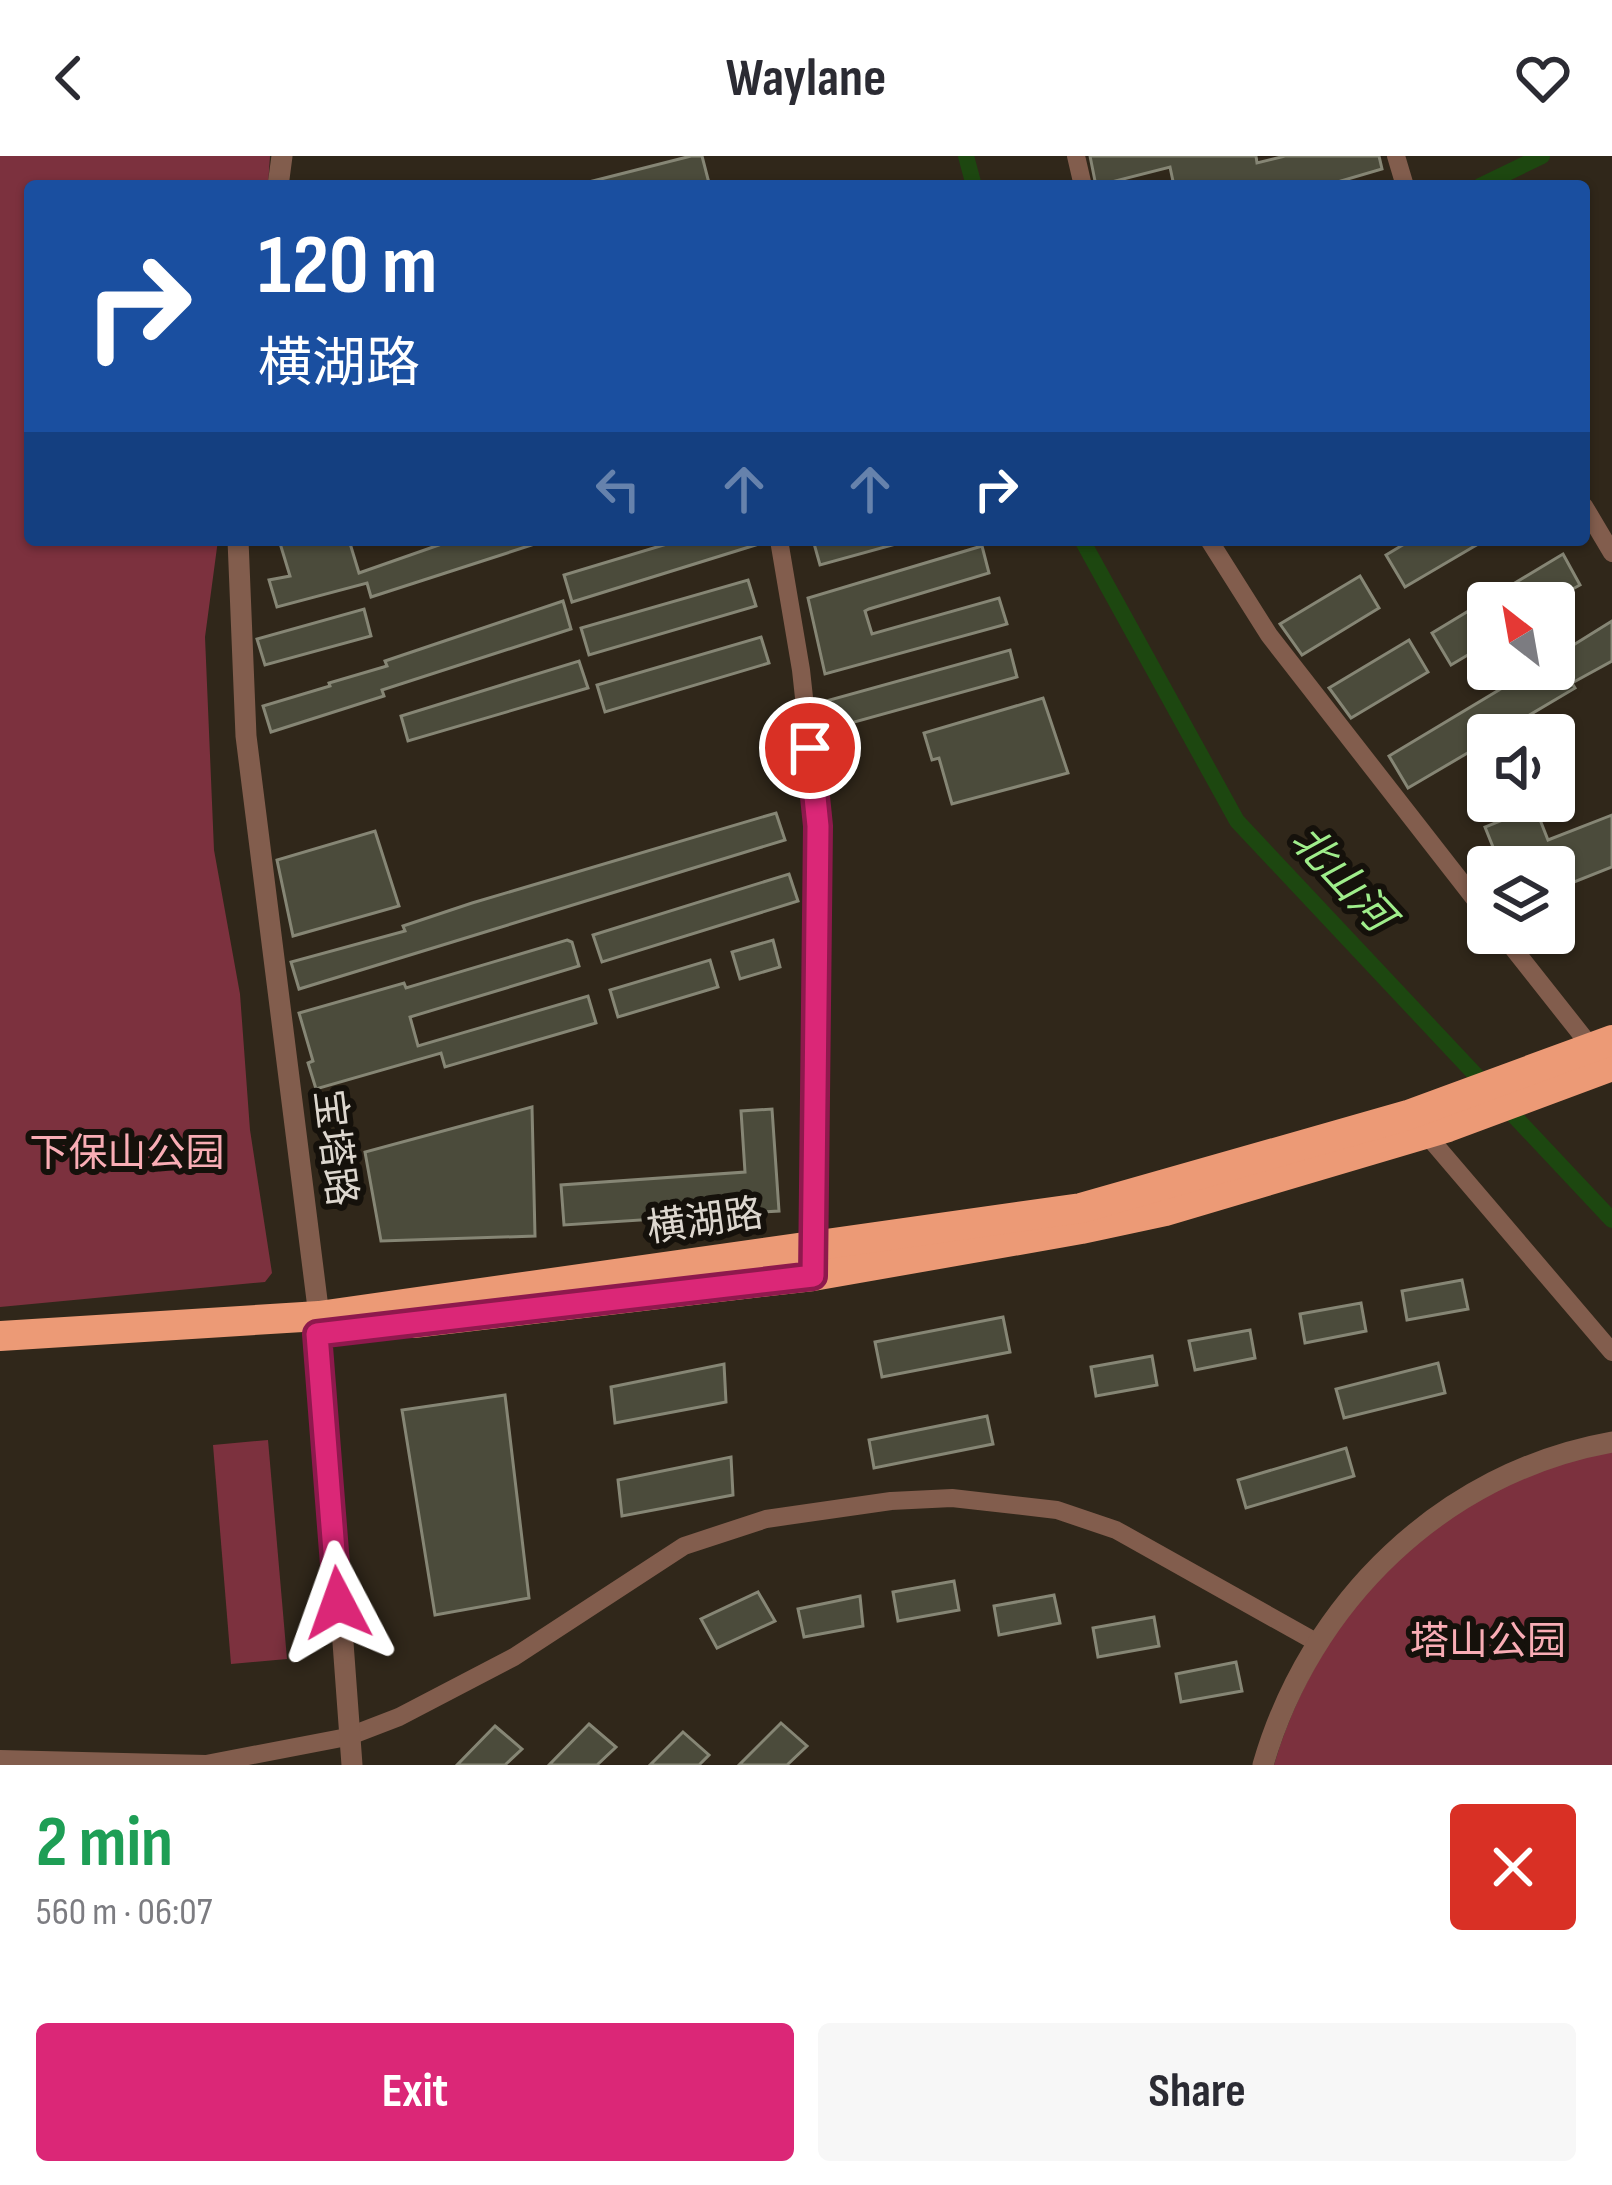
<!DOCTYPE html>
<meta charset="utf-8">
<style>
:root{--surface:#fff;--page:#f7f7f7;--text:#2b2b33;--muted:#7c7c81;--accent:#db2777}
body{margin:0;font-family:"Sofia Sans Condensed","Noto Sans SC",sans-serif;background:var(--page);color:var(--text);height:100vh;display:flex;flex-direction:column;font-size:45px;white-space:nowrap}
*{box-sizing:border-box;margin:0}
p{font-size:39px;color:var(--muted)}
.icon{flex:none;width:66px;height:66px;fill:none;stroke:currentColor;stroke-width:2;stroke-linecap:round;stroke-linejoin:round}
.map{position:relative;height:1609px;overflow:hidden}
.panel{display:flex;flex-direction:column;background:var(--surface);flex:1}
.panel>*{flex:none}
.banner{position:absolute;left:24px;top:24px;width:1566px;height:366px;border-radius:12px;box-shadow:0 3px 9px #0004;background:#1a4fa0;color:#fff;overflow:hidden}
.needle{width:78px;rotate:329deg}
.fabs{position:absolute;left:1467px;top:426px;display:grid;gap:24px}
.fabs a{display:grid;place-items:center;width:108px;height:108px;border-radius:12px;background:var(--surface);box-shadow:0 3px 9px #0004;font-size:60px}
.pin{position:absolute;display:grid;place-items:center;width:102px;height:102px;color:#fff;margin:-51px;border:6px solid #fff;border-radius:50%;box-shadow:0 3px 12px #0007}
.me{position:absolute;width:132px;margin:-66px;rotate:356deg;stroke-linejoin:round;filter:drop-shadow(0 0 9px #0008)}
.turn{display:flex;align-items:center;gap:42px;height:252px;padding:0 36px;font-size:54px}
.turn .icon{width:156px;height:156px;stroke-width:2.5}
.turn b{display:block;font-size:84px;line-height:102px}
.lanes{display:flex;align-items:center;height:114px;padding:0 36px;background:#0003;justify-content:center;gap:60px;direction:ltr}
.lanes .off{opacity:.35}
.round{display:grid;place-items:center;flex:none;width:126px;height:126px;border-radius:12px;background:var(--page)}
.overview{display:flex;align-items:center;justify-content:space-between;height:204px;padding:0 36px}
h1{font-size:72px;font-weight:700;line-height:90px;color:#1e9e55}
.primary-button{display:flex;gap:24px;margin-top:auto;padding:24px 36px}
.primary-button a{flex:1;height:138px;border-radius:12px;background:var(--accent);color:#fff;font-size:48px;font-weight:700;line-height:138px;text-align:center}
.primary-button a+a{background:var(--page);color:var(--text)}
header{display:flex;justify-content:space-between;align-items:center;height:156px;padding:0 36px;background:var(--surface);font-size:54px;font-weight:700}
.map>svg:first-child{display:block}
</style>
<header><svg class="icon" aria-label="back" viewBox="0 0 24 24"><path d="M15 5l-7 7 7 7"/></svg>Waylane<svg class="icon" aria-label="heart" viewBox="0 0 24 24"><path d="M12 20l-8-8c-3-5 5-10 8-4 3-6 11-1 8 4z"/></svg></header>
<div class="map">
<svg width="1612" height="1609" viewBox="0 0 1612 1609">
<rect width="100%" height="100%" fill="#30271a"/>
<g fill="#7c313e">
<path d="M0,0H270L268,30H30V384H218L205,481L214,694L240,838L250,974L272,1117L265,1126L0,1151Z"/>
<path d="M268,1284L287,1503L231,1508L213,1289Z"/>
<path d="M1612,1295V1609H1274C1312,1480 1405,1367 1532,1316C1557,1306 1586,1302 1612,1295Z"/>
</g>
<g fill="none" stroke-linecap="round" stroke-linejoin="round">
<g stroke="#1d4710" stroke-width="16">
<path d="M966,0L974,30"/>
<path d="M1480,30L1542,0"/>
<path d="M1082,384L1237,665L1612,1064"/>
</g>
</g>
<g fill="#4b4b3b" stroke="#868675" stroke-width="3">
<path d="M691,0H702L709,27L589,30V26Z"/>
<path d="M1090,0H1256L1257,7L1285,0H1379L1382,13L1324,30H1174L1170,11L1096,30Z"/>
<path d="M279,384H349L359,417L453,384H538V387L371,441L367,427L277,451L269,424L290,420Z"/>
<path d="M680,384L762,387L572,446L564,419Z"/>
<path d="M813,384H895L896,388L820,409Z"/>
<path d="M1411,384H1485L1405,431L1386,399Z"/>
<path d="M982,390L989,417L869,453L865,455L872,478L999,442L1007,468L825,518L808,442Z"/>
<path d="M1563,398L1580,429L1547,447H1488V487L1451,509L1432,477Z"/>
<path d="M1360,420L1379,452L1302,499L1280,468Z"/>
<path d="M748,424L756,450L589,499L581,472Z"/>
<path d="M563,445L571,473L382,534L384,540L271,576L263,550L330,530L329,527L387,510L385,505Z"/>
<path d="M364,453L371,480L265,509L257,483Z"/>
<path d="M1612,465V505L1572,527L1575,532L1496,579H1488V585L1408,632L1389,600L1534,513H1554V501Z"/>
<path d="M761,481L769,507L605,556L597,529Z"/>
<path d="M1409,484L1428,516L1351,562L1329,532Z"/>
<path d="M1010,494L1017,521L833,572L826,545Z"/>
<path d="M579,505L588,532L408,585L401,560Z"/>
<path d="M1043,542L1068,617L952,648L939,602L932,604L924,577Z"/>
<path d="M1535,651L1548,684L1612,659V711L1554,734V711H1501L1485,671Z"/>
<path d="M776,657L785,684L299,833L291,806L405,775L403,770L472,747Z"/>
<path d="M375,675L399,750L293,780L277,704Z"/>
<path d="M789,718L798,745L602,806L593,779Z"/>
<path d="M567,784L572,786L579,810L410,861L418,890L588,840L596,867L445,911L441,897L316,933L308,907L313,905L299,857L404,827L406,832Z"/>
<path d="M773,784L780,811L740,823L732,796Z"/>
<path d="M710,804L718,831L618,861L610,834Z"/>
<path d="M532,951L535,1080L381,1085L365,996Z"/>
<path d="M772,953L779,1055L564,1069L561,1029L745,1016L741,955Z"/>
<path d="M1462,1124L1468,1153L1407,1164L1402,1135Z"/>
<path d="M1361,1147L1366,1175L1305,1187L1300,1158Z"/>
<path d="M1003,1161L1010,1196L882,1221L875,1186Z"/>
<path d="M1250,1174L1255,1202L1195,1214L1189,1185Z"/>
<path d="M1152,1200L1157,1229L1096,1240L1091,1211Z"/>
<path d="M1438,1207L1445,1237L1344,1262L1336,1233Z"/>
<path d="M724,1208L726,1246L615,1267L611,1231Z"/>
<path d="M505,1239L529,1442L435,1459L402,1254Z"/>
<path d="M987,1260L993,1288L874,1312L869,1284Z"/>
<path d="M1346,1292L1354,1320L1246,1352L1238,1324Z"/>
<path d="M731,1301L733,1339L622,1360L618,1324Z"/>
<path d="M954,1425L959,1454L898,1465L893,1436Z"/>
<path d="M758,1436L775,1465L717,1492L701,1463Z"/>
<path d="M1054,1439L1060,1467L999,1479L994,1450Z"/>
<path d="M860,1440L863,1470L804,1481L798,1453Z"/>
<path d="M1154,1461L1159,1490L1098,1501L1093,1472Z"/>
<path d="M1236,1506L1242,1535L1181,1546L1176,1518Z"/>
<path d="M781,1567L807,1590L787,1609H739Z"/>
<path d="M589,1568L616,1591L597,1609H549Z"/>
<path d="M495,1570L522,1593L505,1609H457Z"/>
<path d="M683,1576L709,1599L699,1609H650Z"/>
</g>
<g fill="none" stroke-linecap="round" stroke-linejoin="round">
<g stroke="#825d4d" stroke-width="18">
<path d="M1076,0L1083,30"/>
<path d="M1396,0L1405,30"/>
<path d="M1584,350L1612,397"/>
<path d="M779,384L801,514L818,670L813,1097"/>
<path d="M1209,384L1269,479L1488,760"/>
<path d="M1501,777L1592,892"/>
<path d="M1426,978L1612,1196"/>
<path d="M0,1603L206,1608L347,1581L399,1561L514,1501L684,1390L766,1363L891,1345L952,1342L1057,1354L1116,1374L1316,1486"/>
</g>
<g stroke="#825d4d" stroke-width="21">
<path d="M278,30L282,0"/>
<path d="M238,384L246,580L319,1160L352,1609"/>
<path d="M1263,1609C1310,1446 1443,1316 1612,1286"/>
</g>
<g stroke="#ec9a76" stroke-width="30">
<path d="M413,1167L813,1120L1081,1073L1165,1055L1448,971L1612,910"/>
<path d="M0,1180L319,1160L1081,1052L1408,959L1612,884"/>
</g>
</g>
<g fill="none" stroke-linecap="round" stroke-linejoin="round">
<g stroke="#8e194d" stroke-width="30">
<path id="route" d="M338,1447L317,1178L813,1120L818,670L810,592"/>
</g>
<use href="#route" stroke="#db2777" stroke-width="21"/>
</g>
<g text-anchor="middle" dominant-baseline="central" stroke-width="12" stroke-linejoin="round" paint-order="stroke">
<g font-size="39" fill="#ddd7cf" stroke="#15110b">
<text transform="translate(334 992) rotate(83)">宝塔路</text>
<text transform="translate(705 1066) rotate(-8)">横湖路</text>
</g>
<g font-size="39" fill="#f9adb5" stroke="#15110b">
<text x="127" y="998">下保山公园</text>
<text x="1488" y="1486">塔山公园</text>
</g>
<g font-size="42" font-style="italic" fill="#9fed8b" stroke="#15110b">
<text transform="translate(1341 723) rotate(47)">北山河</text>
</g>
</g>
</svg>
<div class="fabs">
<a><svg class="needle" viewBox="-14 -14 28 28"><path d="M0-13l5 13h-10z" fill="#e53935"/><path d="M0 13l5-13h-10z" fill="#7c7c81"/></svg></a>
<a><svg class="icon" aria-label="sound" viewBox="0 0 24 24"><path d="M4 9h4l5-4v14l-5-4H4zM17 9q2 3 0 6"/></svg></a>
<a><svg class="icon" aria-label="layers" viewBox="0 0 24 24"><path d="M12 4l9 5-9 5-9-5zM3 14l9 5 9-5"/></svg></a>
</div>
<div class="pin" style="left:810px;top:592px;background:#d93025"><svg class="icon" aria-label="arrive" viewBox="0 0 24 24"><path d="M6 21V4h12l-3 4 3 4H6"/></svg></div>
<svg class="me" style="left:338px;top:1447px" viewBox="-20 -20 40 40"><path d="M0-17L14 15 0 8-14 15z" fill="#db2777" stroke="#fff" stroke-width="4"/></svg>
<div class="banner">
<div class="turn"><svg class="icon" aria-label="right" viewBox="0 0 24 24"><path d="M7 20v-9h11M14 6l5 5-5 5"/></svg><div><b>120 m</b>横湖路</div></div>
<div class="lanes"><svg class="icon off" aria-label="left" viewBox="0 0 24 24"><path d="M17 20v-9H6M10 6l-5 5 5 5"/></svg><svg class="icon off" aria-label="ahead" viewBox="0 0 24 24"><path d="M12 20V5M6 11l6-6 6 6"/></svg><svg class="icon off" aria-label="ahead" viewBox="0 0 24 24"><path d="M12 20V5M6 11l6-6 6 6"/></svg><svg class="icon" aria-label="right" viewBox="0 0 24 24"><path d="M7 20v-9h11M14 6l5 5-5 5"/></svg></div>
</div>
</div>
<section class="panel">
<div class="overview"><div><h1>2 min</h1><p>560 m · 06:07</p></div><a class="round" style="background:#d93025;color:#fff"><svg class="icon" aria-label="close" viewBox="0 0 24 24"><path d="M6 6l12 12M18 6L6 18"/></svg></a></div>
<div class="primary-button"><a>Exit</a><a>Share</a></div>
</section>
